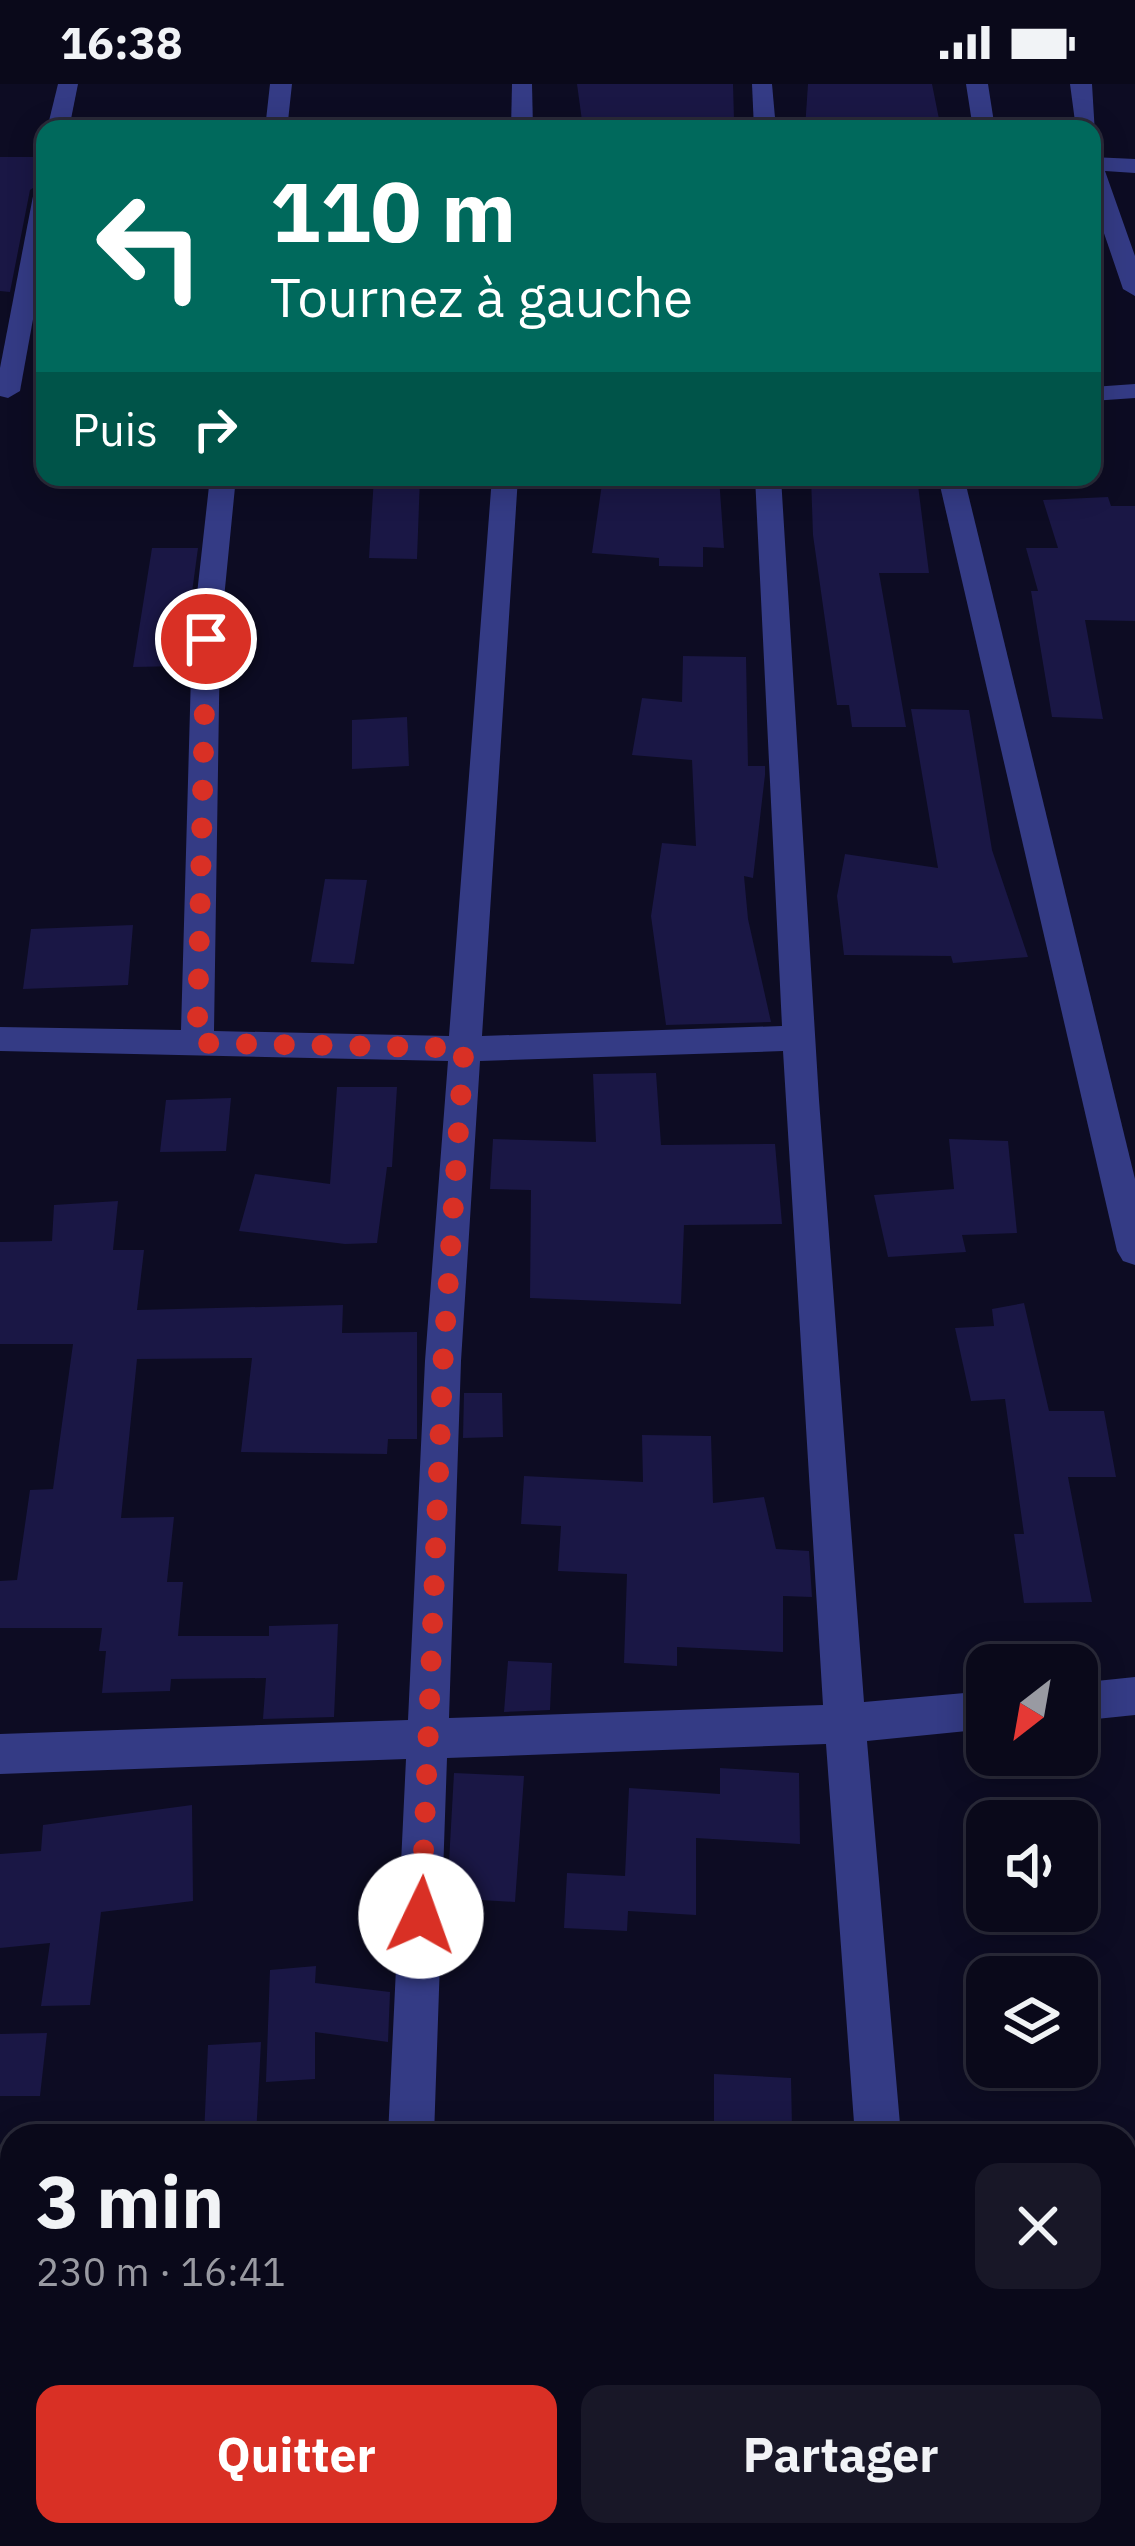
<!DOCTYPE html>
<html lang="fr">
<meta charset="utf-8">
<style>
:root{--surface:#0a091a;--page:#181727;--text:#f1f3f6;--muted:#999aa2;--line:#2a2a39;--accent:#d93025}
body{margin:0;font-family:"IBM Plex Sans",sans-serif;background:var(--page);color:var(--text);height:100vh;display:flex;flex-direction:column;font-size:45px;white-space:nowrap}
*{box-sizing:border-box;margin:0}
p{font-size:39px;color:var(--muted)}
.icon{flex:none;width:66px;height:66px;fill:none;stroke:currentColor;stroke-width:2;stroke-linecap:round;stroke-linejoin:round}
.map{position:relative;flex:1;overflow:hidden}
.drawer{position:absolute;left:0px;top:2040px;width:1137px;height:423px;display:flex;flex-direction:column;background:var(--surface);border-radius:36px 36px 0 0;box-shadow:0 6px 30px #0003,0 0 0 3px var(--line)}
.drawer>*{flex:none}
.top-card{position:absolute;left:36px;top:36px;width:1065px;height:366px;border-radius:24px;box-shadow:0 6px 30px #0003,0 0 0 3px var(--line);background:#00695c;color:#fff;overflow:hidden}
.needle{width:78px;rotate:211deg}
.buttons{position:absolute;left:966px;top:1560px;display:grid;gap:24px}
.buttons a{display:grid;place-items:center;width:132px;height:132px;border-radius:24px;background:var(--surface);box-shadow:0 6px 30px #0003,0 0 0 3px var(--line);font-size:60px}
.pin{position:absolute;display:grid;place-items:center;width:102px;height:102px;color:#fff;margin:-51px;border:6px solid #fff;border-radius:50%;box-shadow:0 3px 12px #0007}
.me{position:absolute;width:132px;margin:-66px;rotate:3deg;stroke-linejoin:round;filter:drop-shadow(0 0 9px #0008)}
.turn{display:flex;align-items:center;gap:42px;height:252px;padding:0 36px;font-size:54px}
.turn .icon{width:156px;height:156px;stroke-width:2.5}
.turn b{display:block;font-size:84px;line-height:102px}
.then{display:flex;align-items:center;height:114px;padding:0 36px;background:#0003;gap:24px;font-size:45px}
.round{display:grid;place-items:center;flex:none;width:126px;height:126px;border-radius:24px;background:var(--page)}
.summary{display:flex;align-items:center;justify-content:space-between;height:204px;padding:0 36px}
h1{font-size:72px;font-weight:800;line-height:90px}
.action{display:flex;gap:24px;margin-top:auto;padding:24px 36px}
.action a{flex:1;height:138px;border-radius:24px;background:var(--accent);color:#fff;font-size:48px;font-weight:800;line-height:138px;text-align:center}
.action a+a{background:var(--page);color:var(--text)}
.status{display:flex;justify-content:space-between;align-items:center;height:84px;padding:0 60px;background:var(--surface);direction:ltr}
.status svg{height:33px;fill:currentColor}
.map>svg:first-child{display:block}
</style>
<div class="status"><b>16:38</b><svg viewBox="0 0 49 12"><path d="M0 12V9h3v3zM5 12V6h3v6zM10 12V3h3v9zM15 12V0h3v12zM26 1h20v11H26zM47 4h2v5h-2z"/></svg></div>
<div class="map">
<svg width="1135" height="2462" viewBox="0 0 1135 2462">
<rect width="100%" height="100%" fill="#0d0c23"/>
<g fill="#1a1745">
<path d="M577,0H733L734,36L583,44Z"/>
<path d="M808,0H932L941,45H805Z"/>
<path d="M0,73H45V96L30,106L10,208L0,207Z"/>
<path d="M374,393H420L417,475L369,474Z"/>
<path d="M603,393H719L724,464L703,463V483L659,482V474L592,469Z"/>
<path d="M811,393H917L929,489H879L906,643H852L849,621H837L813,451Z"/>
<path d="M1108,413L1111,422H1135V537L1085,536L1103,635L1052,633L1031,507H1038L1026,464H1058L1043,416Z"/>
<path d="M152,464H198L182,582L133,583Z"/>
<path d="M683,572L746,573L748,682H765V691L753,794L744,792L748,835L771,938L666,941L651,832L662,759L696,762L692,676L632,671L642,614L682,618Z"/>
<path d="M911,625L969,626L992,766L1028,873L953,879L951,872L844,871L837,812L845,770L938,784Z"/>
<path d="M407,633L409,682L352,685V636Z"/>
<path d="M325,795L367,796L354,880L311,878Z"/>
<path d="M133,841L128,901L23,905L31,845Z"/>
<path d="M656,989L661,1061L775,1060L782,1140L684,1141L681,1220L530,1214L531,1106L490,1105L493,1055L596,1058L593,990Z"/>
<path d="M337,1003H397L392,1083H387L377,1159L345,1160L239,1147L255,1090L330,1100Z"/>
<path d="M231,1014L226,1067L160,1068L166,1016Z"/>
<path d="M949,1055L1008,1057L1017,1149L962,1151L966,1168L888,1173L874,1111L954,1105Z"/>
<path d="M118,1117L113,1166H144L137,1226L343,1221L342,1249L417,1248V1355H388L387,1370L241,1368L252,1274L137,1275L121,1434L174,1433L167,1498H183L178,1552H269V1542L338,1540L334,1633L263,1635L266,1594L171,1595L170,1607L102,1609L106,1567H99L102,1544H0V1497L17,1496L30,1406L53,1405L73,1260H0V1158L52,1157L54,1121Z"/>
<path d="M1024,1219L1049,1327H1104L1116,1393H1068L1092,1518L1024,1519L1014,1450H1024L1005,1315L971,1317L955,1244L994,1242L992,1225Z"/>
<path d="M464,1309H502L503,1353L463,1354Z"/>
<path d="M642,1351L711,1352L713,1419L764,1413L776,1465L809,1467L812,1513L783,1512V1568L677,1563V1582L624,1579L627,1490L558,1487L561,1442L521,1440L524,1392L643,1398Z"/>
<path d="M508,1577L552,1579L550,1626L504,1628Z"/>
<path d="M720,1684L799,1689L800,1760L696,1754V1831L628,1827L627,1847L564,1844L567,1789L625,1792L629,1704L720,1710Z"/>
<path d="M454,1689L524,1692L515,1818L447,1814Z"/>
<path d="M192,1721L193,1817L101,1828L90,1921L41,1922L50,1859L0,1864V1770L41,1767L43,1741Z"/>
<path d="M316,1882L315,1899L390,1908L388,1958L315,1948V1995L266,1998L270,1886Z"/>
<path d="M47,1949L40,2012H0V1950Z"/>
<path d="M261,1958L256,2052H204L208,1961Z"/>
<path d="M714,1990L791,1994L792,2044L714,2039Z"/>
</g>
<g fill="none" stroke-linecap="round" stroke-linejoin="round">
<g fill="#343b85" fill-rule="evenodd">
<path d="M58,0H78L69,45H47Z"/>
<path d="M270,0H292L288,37L347,39L358,45H265Z"/>
<path d="M512,0H532L533,45H511Z"/>
<path d="M752,0H772L776,45H754Z"/>
<path d="M966,0H988L995,45H973Z"/>
<path d="M1070,0H1092L1095,50L1092,45H1076Z"/>
<path d="M1092,73L1135,75V89L1105,87L1135,172V212L1123,205L1092,114Z"/>
<path d="M45,100V169L20,307L8,314L0,312V284L34,107Z"/>
<path d="M1135,300V314L1092,317V303Z"/>
<path d="M210,393H236L220,555L214,947L449,952L492,393H518L482,952L782,942L755,393H781L819,1016L864,1618L987,1607V1645L867,1657L901,2052H855L826,1660L447,1674L434,2052H388L406,1675L0,1690V1650L408,1636L425,1277L448,977L0,967V943L181,946L192,555ZM783,967L823,1621L449,1634L461,1277L480,977Z"/>
<path d="M938,393H964L1135,1095V1181L1123,1177L1117,1167Z"/>
<path d="M1135,1593V1631L1077,1637V1599Z"/>
<path d="M367,2451H417L416,2462H366Z"/>
<path d="M887,2451H937L938,2462H888Z"/>
</g>
</g>
<g fill="none" stroke-linecap="round" stroke-linejoin="round">
<path stroke="#d93025" stroke-width="21" stroke-dasharray="0 37.8" d="M206,555L197,959L464,964L443,1277L421,1832"/>
</g>
</svg>
<div class="buttons">
<a><svg class="needle" viewBox="-14 -14 28 28"><path d="M0-13l5 13h-10z" fill="#e53935"/><path d="M0 13l5-13h-10z" fill="#999aa2"/></svg></a>
<a><svg class="icon" aria-label="sound" viewBox="0 0 24 24"><path d="M4 9h4l5-4v14l-5-4H4zM17 9q2 3 0 6"/></svg></a>
<a><svg class="icon" aria-label="layers" viewBox="0 0 24 24"><path d="M12 4l9 5-9 5-9-5zM3 14l9 5 9-5"/></svg></a>
</div>
<div class="pin" style="left:206px;top:555px;background:#d93025"><svg class="icon" aria-label="arrive" viewBox="0 0 24 24"><path d="M6 21V4h12l-3 4 3 4H6"/></svg></div>
<svg class="me" style="left:421px;top:1832px" viewBox="-20 -20 40 40"><circle r="19" fill="#fff"/><path d="M0-13L10 11 0 6-10 11z" fill="#d93025"/></svg>
<div class="top-card">
<div class="turn"><svg class="icon" aria-label="left" viewBox="0 0 24 24"><path d="M17 20v-9H6M10 6l-5 5 5 5"/></svg><div><b>110 m</b>Tournez à gauche</div></div>
<div class="then">Puis<svg class="icon" aria-label="right" viewBox="0 0 24 24"><path d="M7 20v-9h11M14 6l5 5-5 5"/></svg></div>
</div>
<section class="drawer">
<div class="summary"><div><h1>3 min</h1><p>230 m · 16:41</p></div><a class="round"><svg class="icon" aria-label="close" viewBox="0 0 24 24"><path d="M6 6l12 12M18 6L6 18"/></svg></a></div>
<div class="action"><a>Quitter</a><a>Partager</a></div>
</section>
</div>
